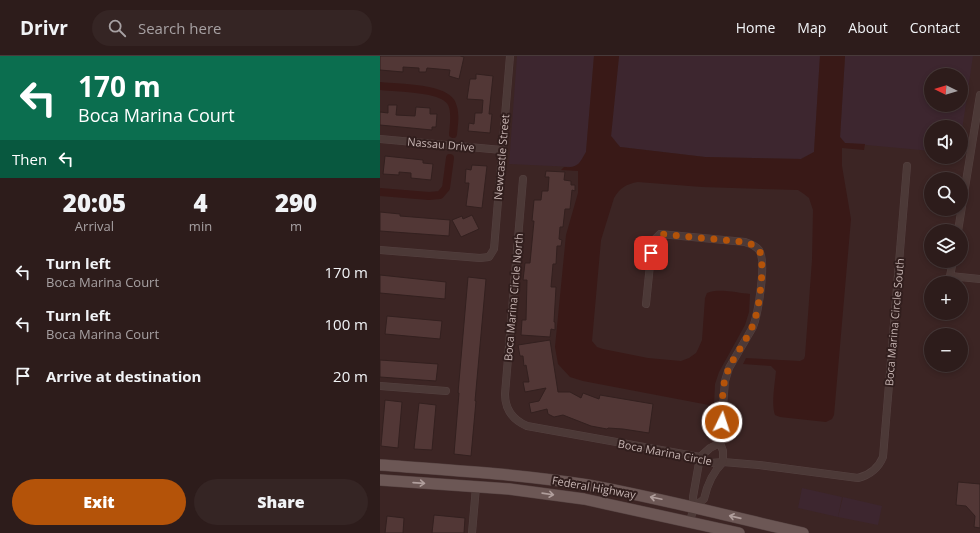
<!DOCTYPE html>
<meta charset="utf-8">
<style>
:root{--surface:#2d1c1b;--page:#352524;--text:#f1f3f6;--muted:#a7a1a3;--line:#483a3a;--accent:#b45309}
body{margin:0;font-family:"Open Sans",sans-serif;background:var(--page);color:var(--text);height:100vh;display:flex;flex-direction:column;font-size:15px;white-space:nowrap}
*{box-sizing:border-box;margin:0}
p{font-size:13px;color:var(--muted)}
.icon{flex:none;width:22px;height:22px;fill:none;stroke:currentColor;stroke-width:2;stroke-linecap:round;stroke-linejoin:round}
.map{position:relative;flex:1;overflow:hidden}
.drawer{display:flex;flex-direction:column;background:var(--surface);width:380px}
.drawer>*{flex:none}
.guide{background:#0b6e4f;color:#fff;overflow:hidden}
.needle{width:26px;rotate:275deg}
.tools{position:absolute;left:544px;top:12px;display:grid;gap:8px}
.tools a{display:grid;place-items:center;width:44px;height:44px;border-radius:50%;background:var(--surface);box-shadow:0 2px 6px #0003,0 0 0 1px var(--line);font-size:20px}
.pin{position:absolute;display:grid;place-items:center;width:34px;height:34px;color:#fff;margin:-17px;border-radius:8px;box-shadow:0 2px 6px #0006}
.me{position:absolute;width:44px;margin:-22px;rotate:4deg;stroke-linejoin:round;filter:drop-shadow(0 0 3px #0008)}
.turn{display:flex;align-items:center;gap:14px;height:84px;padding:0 12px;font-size:18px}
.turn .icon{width:52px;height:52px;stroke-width:2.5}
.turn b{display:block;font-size:28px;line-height:34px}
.then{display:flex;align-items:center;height:38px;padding:0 12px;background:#0003;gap:8px;font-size:15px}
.eta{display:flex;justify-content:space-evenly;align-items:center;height:68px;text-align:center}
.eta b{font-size:24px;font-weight:800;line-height:28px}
.cta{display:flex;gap:8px;margin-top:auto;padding:8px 12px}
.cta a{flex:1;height:46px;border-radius:24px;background:var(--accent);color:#fff;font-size:16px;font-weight:800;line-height:46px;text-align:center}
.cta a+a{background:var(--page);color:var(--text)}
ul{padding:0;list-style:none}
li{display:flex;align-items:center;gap:12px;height:52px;padding:0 12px}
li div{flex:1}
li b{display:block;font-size:15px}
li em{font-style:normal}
header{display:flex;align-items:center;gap:24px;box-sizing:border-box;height:56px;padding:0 20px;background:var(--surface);border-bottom:1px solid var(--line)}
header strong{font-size:19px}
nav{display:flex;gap:22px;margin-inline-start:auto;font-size:14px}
.search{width:280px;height:36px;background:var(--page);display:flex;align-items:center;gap:10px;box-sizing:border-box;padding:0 14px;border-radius:22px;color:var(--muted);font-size:15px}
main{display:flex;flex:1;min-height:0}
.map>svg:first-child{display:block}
</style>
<header>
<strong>Drivr</strong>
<div class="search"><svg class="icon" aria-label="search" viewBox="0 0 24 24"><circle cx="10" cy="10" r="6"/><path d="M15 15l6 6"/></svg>Search here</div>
<nav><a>Home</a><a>Map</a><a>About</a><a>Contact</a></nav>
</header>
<main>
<section class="drawer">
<div class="guide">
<div class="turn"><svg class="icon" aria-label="left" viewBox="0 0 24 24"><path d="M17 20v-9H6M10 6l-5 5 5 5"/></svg><div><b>170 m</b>Boca Marina Court</div></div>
<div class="then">Then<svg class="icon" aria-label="left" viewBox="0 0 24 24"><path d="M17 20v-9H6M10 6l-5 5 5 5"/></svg></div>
</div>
<div class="eta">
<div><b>20:05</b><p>Arrival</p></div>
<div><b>4</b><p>min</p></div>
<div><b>290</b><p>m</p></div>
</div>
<ul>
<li><svg class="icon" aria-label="left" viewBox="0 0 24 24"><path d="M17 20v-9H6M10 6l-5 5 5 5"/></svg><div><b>Turn left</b><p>Boca Marina Court</p></div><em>170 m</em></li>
<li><svg class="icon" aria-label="left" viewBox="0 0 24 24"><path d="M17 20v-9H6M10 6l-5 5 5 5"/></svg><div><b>Turn left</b><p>Boca Marina Court</p></div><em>100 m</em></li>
<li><svg class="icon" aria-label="arrive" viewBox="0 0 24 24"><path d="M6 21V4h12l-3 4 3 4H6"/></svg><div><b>Arrive at destination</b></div><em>20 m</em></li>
</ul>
<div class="cta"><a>Exit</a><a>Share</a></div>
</section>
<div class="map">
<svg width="600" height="477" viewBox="0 0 600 477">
<rect width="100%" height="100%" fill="#3c2524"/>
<g fill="#3d262f" fill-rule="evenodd">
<path d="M137,0H214L206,96L200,107L193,111L129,108Z"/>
<path d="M239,0H440L434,96L421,103L325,101L240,91L231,80Z"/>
<path d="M465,0H593L581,81V71H551V95L465,87L460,81ZM551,19H581V49H551Z"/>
<path d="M422,432L462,441L458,461L418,452Z"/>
<path d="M463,441L502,450L498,469L458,461Z"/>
</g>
<path fill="#391917" d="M214,0H239L231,80L240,91L325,101L421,103L434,96L440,0H465L460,81L465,87L485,88L484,94L462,92V110L471,163L454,359L452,363L446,366L400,361L395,359C391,348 395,327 396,315L391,310L363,308L366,302L420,305L424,303L425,300L432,204L433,154L429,142L424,138L418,134L322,131L258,126C246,128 240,132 234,142L221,184L212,285L217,291L223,293L268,302L301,305L309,302L316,297L319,291L322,284L325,242L327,237C338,232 358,237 370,238L369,256L365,269L339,316L335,328L334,350L203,325L190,321L178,308L175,291L186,179L198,137V115L181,114L184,111C198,112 199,108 206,96Z"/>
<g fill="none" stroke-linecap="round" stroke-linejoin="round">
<g stroke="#391917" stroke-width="8">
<path d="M0,30C17,32 65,31 72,48C76,57 74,68 73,78"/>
<path d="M0,136L49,140L60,139L66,132L70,102"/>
</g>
</g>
<g fill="#523736" stroke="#33201f">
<path d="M0,0H80L84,1L79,23L69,20L70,14L47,12L46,16H39V12L23,11V16L0,14Z"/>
<path d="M96,18L113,20L109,58H112L110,77L88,75L89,67L94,68L95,57H102L103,44L87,43L90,23H96Z"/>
<path d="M8,49H17L16,59L35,60L36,51L50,52V58H57L56,71H52V74L0,69V56L8,57Z"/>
<path d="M5,100L43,104V107L53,108L51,124L31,122V117L19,116V119L3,118Z"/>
<path d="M92,109L107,110L102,152L86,150L89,127H85L86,113L91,114Z"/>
<path d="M166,115L185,116L184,124L191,125V129H195V135L192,134L190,153H185L183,171H180L179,183L182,184L181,190H177L176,208H173L171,231H176L174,266H175V274L171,273L170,281L141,279L142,264H146L147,224H143L145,207H150L154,165H152L154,144H161L162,135H168L169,121H165Z"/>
<path d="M0,156L20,158V160L70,164L69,180L0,175Z"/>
<path d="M92,159L99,173L81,181L72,164L82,160L83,163Z"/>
<path d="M0,219L66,226L65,243L0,237Z"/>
<path d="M88,221L106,223L95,345H96L91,400L74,398L79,337H78Z"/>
<path d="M7,260L62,265L60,283L5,278Z"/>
<path d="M170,284L178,336H190L201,342L203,337L219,343L220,339L273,348L269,377L243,373L228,372L227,373L211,370L183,359L174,361L168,358L167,353L151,357L149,347L159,345L166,332L145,336L143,326H149L146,309L144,310L143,300H140L138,289Z"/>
<path d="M0,304L58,308L56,325L0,321Z"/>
<path d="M5,344L22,346L18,392L1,390Z"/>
<path d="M39,347L56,349L52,394L34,393Z"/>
<path d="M578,426L600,428V472L594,471L595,460L586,450L576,449Z"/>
<path d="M54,459L85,462L84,477H52Z"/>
<path d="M7,460L24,462L23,477H5Z"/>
</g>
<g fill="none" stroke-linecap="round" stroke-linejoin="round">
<g stroke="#554241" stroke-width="8">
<g id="minor">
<path d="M0,83L122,94"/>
<path d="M143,123L125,338C125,354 133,364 147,370L320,401L331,407L343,406L379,409L478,422C490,419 498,413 503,401L527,110"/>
<path d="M578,175L600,39"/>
<path d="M0,194L100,202L109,201L114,193L130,0"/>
<path d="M573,205L570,220L600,223"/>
<path d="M266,248L272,189L275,183L280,178L365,186C370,188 375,189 379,194C387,205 378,258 373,271L349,312L345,325L340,387L343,395V406C333,416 327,429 324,443L314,451"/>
<path d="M0,330L66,335"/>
<path d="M310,465L314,451L313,441L320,401L330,392L340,387"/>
<path d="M92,477L96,431"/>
</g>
</g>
<g stroke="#554241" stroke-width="12">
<g id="primary">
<path d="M0,409C69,414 139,418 208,429C280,442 351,461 423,477"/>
<path d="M0,424L129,433L204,443L359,477"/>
</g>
</g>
<use href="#minor" stroke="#4c3937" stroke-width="7"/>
<use href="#primary" stroke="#6c5755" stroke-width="11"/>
</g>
<defs><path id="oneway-shaft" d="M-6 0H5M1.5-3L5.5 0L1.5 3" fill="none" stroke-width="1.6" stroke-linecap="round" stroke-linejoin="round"/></defs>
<g stroke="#b09e9c">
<use href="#oneway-shaft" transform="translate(39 427) rotate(4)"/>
<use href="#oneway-shaft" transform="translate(168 438) rotate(8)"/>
<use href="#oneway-shaft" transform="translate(276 442) rotate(-168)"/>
<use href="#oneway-shaft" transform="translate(355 461) rotate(-167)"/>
</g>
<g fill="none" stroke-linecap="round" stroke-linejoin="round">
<path stroke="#b45309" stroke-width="7" stroke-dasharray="0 12.6" d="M271,197C272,189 274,184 280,178L365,186C371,188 377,190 380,196C385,209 379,258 372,271C365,287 353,301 347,317C341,332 343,350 342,366"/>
</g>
<g text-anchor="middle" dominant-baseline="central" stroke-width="4" stroke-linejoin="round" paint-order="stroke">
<g font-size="11" fill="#c7b5b3" stroke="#311e1d">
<text transform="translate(61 88) rotate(5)">Nassau Drive</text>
<text transform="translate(121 101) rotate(-85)">Newcastle Street</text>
<text transform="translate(133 241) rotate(-85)">Boca Marina Circle North</text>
<text transform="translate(514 266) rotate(-85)">Boca Marina Circle South</text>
<text transform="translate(285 396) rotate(11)">Boca Marina Circle</text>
<text transform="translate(214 431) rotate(10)">Federal Highway</text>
</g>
</g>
</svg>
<div class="tools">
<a><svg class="needle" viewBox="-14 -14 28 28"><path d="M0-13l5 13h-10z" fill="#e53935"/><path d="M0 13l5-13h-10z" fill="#a7a1a3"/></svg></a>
<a><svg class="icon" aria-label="sound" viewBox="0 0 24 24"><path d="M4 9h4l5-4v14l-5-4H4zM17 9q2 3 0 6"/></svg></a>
<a><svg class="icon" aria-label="search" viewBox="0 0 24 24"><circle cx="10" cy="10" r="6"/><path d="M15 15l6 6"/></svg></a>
<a><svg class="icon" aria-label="layers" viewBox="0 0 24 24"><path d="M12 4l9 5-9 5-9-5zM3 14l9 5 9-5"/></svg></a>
<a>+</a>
<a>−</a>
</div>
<div class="pin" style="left:271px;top:197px;background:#d93025"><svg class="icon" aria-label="arrive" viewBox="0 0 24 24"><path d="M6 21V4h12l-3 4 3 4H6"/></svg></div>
<svg class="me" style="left:342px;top:366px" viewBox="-20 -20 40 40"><circle r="17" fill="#b45309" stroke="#fff" stroke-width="3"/><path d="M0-11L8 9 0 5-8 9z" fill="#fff"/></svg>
</div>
</main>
